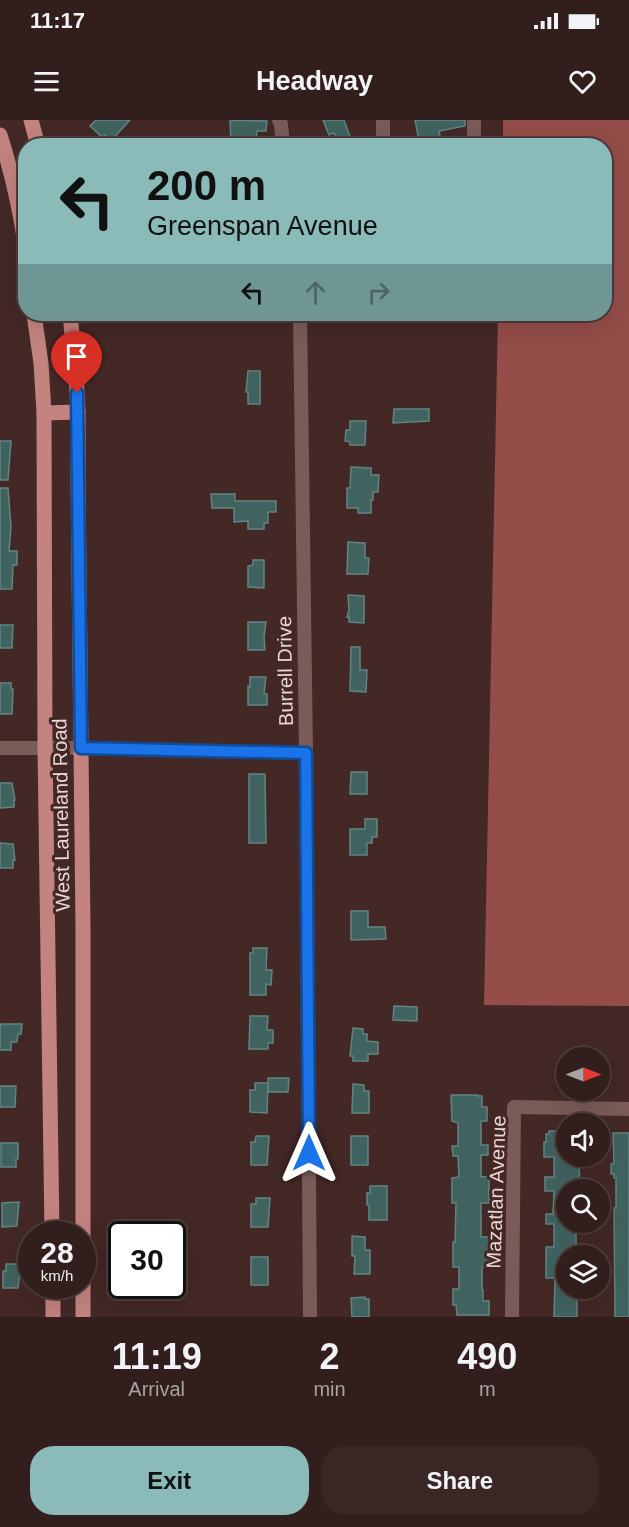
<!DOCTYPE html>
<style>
:root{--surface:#321e1c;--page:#3a2725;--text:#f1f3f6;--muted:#a8a2a3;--line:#4d3c3b;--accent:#8bbbb9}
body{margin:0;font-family:Helvetica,sans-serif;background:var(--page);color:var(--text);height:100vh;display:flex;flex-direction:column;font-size:22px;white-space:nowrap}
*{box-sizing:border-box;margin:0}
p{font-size:20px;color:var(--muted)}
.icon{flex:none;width:33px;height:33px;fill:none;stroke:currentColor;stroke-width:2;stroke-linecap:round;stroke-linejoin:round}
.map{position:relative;height:1197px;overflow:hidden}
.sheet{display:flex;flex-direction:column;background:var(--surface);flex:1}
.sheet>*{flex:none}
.banner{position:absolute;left:18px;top:18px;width:594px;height:183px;border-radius:24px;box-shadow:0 6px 24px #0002,0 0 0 2px var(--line);background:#8bbbb9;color:#111;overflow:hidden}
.needle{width:39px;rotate:90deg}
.buttons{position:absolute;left:556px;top:927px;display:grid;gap:12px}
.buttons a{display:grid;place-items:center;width:54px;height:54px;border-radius:50%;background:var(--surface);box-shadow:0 6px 24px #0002,0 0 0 2px var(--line);font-size:30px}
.speed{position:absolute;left:18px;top:1101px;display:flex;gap:12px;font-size:30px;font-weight:700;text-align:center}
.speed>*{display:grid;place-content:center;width:78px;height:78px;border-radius:50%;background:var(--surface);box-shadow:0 6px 24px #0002,0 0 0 2px var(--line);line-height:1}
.speed small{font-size:15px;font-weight:400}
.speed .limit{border:3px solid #111;border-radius:9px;background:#fff;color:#111}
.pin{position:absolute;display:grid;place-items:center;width:51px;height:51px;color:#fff;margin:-62px -26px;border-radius:50% 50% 50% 0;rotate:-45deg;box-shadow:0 0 6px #0007}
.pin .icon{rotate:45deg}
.me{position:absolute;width:66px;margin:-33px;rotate:0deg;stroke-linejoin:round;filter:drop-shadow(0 0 4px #0008)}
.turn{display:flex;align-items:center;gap:21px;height:126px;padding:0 30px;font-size:27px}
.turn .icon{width:78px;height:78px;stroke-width:2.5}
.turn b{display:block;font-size:42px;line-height:51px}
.lanes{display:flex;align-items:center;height:57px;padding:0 30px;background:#0003;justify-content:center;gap:30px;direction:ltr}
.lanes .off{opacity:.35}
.eta{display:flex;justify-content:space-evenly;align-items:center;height:102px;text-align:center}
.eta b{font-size:36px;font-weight:600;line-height:42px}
.primary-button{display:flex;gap:12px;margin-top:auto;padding:12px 30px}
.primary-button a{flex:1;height:69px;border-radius:24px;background:var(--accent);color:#111;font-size:24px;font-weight:600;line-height:69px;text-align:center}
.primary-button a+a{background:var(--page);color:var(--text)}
.status{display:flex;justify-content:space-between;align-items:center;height:42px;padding:0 30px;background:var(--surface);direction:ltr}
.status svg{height:16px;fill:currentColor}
header{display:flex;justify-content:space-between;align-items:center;height:78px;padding:0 30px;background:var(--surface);font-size:27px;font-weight:600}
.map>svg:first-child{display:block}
</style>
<div class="status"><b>11:17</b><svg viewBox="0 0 49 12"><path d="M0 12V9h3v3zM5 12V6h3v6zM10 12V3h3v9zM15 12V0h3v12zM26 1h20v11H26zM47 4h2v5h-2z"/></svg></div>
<header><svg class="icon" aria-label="menu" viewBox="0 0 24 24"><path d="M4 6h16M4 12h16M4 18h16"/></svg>Headway<svg class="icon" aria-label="heart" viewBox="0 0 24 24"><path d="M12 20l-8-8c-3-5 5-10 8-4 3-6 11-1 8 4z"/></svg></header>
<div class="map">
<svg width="629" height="1197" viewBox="0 0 629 1197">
<rect width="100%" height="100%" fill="#432826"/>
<path fill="#944d49" d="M503,0H629V886L484,885L498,194H604V26L503,25Z"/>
<g fill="#416360" stroke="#618481" stroke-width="1.5">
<path d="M96,0H130L111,21L105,15L102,17L90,6Z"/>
<path d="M232,0L267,1L266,11H257L256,23H231L230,1H232Z"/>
<path d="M323,0H344L351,19L338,24L334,13L329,15Z"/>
<path d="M415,0H465V6L439,11L442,26H420Z"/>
<path d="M248,251H260V284H248V272H246Z"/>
<path d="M394,289H429V301L393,303Z"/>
<path d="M350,301H366L365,325H350V322L345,321L346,310H350Z"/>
<path d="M0,321H11L8,360H0Z"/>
<path d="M351,347L371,348V355H379L378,372H373V380H371V393H358V388H347V368H350Z"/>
<path d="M0,368H8L11,407L9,431H17V445H13L12,469H0Z"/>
<path d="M211,374H235V381H276V392H268V403H264V409H248V401L234,402V388H212Z"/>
<path d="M348,422L365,423V438H369L368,454H347Z"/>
<path d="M253,440H264V468L248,467V446L253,445Z"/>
<path d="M348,475L364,476V503L349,502V497H347L349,490Z"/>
<path d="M248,502H266L264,517L265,530H248Z"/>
<path d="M0,505H13L12,528H0Z"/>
<path d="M351,527H360V550H367L366,572L350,571Z"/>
<path d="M250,557H266L264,574H267V585H248V566L250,567Z"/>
<path d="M0,563H11V569H13L12,594H0Z"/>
<path d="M351,652H367V674H350Z"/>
<path d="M249,654H265L266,723H249Z"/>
<path d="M0,663H12L15,680H14V687L0,688Z"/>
<path d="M365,699H377V717H372V723H367V735H350V709H365Z"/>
<path d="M0,723L13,724L15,740H13V748H0Z"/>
<path d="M351,791H368V807H385L386,819L351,820Z"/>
<path d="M253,828H267L266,850H272L271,865L266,864V875H250V833H253Z"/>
<path d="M394,886L417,887V901L393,900Z"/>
<path d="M250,896H268L267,910H273V923H268V929H249Z"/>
<path d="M1,904H22L21,914H18L17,922H11V930H0V909Z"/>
<path d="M353,908L363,909V914H367V921L378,922V934H368V941H353V936H350Z"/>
<path d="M268,958H289L288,972H268Z"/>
<path d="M255,963H268L267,993L250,992V970H255Z"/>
<path d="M353,964L364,965V971H369V993H352Z"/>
<path d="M0,966H16L15,987H0Z"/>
<path d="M451,975H478V976H482V987H487V1001H481V1025H488V1035H481V1057L489,1056V1083H481V1117H489V1147H482V1170H483V1181H489V1195H457L456,1185H453V1169H459V1147H453V1122H455L456,1083H452V1058L459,1057L458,1036H453L452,1026H458V1003L452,1001Z"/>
<path d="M549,1011H567V1036H576L577,1045H579L580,1070H567V1102H576V1136H567V1168H577V1197H554L555,1158H546V1127H554V1104H546V1094H553L554,1071H545V1057H554V1037H544V1022H546V1014H549Z"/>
<path d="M613,1013H629V1197H615L614,1088H616V1058H614V1054H611V1044H614Z"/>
<path d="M256,1016H269L267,1045H251V1022H255Z"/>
<rect x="351" y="1016" width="17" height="29"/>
<path d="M1,1023H18V1039H16V1047H1Z"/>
<path d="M370,1066H387V1100H369V1085H367V1073H370Z"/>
<path d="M256,1078H270L268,1107H251V1084H256Z"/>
<path d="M19,1082L17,1106L2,1107V1083Z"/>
<path d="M352,1116L365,1117V1130H370V1154H354L355,1136H352Z"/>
<rect x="251" y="1137" width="17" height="28"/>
<path d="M6,1144H21L18,1168H3V1151H6Z"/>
<path d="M365,1177V1179H369V1197H352L351,1178Z"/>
</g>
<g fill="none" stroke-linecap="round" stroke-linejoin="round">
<g stroke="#7b5b58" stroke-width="14">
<path d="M279,0L281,4L283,26"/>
<path d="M474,0V26"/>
<path d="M381,26L383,14V0"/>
<path d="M300,194L306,633L310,1197"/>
<path d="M0,628H80L306,633"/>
<path d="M512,1197L514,987L629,989"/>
</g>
<g stroke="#c3837e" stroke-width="15">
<path d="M31,0L38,26"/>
<path d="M0,15C12,52 20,90 26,129"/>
<path d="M34,194L41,243L44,293L45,628L52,1114"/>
<path d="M70,194L76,254L78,292V361L83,808V1197"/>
<path d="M44,293L78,292"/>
<path d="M53,1166V1197"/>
</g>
</g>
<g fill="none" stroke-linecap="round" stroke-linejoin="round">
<g stroke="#114b97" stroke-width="15">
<path id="route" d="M77,273L81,628L306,633L309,1033"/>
</g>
<use href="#route" stroke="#1a73e8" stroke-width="10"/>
</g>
<g text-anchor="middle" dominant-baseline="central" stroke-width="6" stroke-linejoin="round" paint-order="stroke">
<g font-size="20" fill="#e8d7d5" stroke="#432826">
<text transform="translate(285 551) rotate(-91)">Burrell Drive</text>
<text transform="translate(61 695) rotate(-91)">West Laureland Road</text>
<text transform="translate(496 1072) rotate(-88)">Mazatlan Avenue</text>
</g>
</g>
</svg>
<div class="buttons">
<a><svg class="needle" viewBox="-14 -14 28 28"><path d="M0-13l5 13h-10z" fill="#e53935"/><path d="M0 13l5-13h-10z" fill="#a8a2a3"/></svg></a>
<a><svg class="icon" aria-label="sound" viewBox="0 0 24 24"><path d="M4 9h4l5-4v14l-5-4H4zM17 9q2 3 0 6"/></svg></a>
<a><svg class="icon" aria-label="search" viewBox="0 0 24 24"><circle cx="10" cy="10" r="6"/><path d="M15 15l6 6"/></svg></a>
<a><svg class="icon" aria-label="layers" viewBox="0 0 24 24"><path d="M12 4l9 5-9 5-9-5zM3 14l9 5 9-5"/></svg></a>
</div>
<div class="speed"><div>28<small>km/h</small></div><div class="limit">30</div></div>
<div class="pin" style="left:77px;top:273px;background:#d93025"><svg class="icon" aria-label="arrive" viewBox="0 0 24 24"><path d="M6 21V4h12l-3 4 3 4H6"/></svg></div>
<svg class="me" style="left:309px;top:1033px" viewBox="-20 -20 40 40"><path d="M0-17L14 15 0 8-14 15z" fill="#1a73e8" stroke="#fff" stroke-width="4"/></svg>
<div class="banner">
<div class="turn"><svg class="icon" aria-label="left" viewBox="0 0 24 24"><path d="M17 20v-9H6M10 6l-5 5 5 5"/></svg><div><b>200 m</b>Greenspan Avenue</div></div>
<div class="lanes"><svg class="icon" aria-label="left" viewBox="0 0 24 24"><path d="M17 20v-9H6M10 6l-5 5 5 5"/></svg><svg class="icon off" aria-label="ahead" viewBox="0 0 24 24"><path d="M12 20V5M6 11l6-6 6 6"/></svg><svg class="icon off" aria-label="right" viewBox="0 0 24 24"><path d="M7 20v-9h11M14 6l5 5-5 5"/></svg></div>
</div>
</div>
<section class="sheet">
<div class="eta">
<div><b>11:19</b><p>Arrival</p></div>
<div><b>2</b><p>min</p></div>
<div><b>490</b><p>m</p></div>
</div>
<div class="primary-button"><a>Exit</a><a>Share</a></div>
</section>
